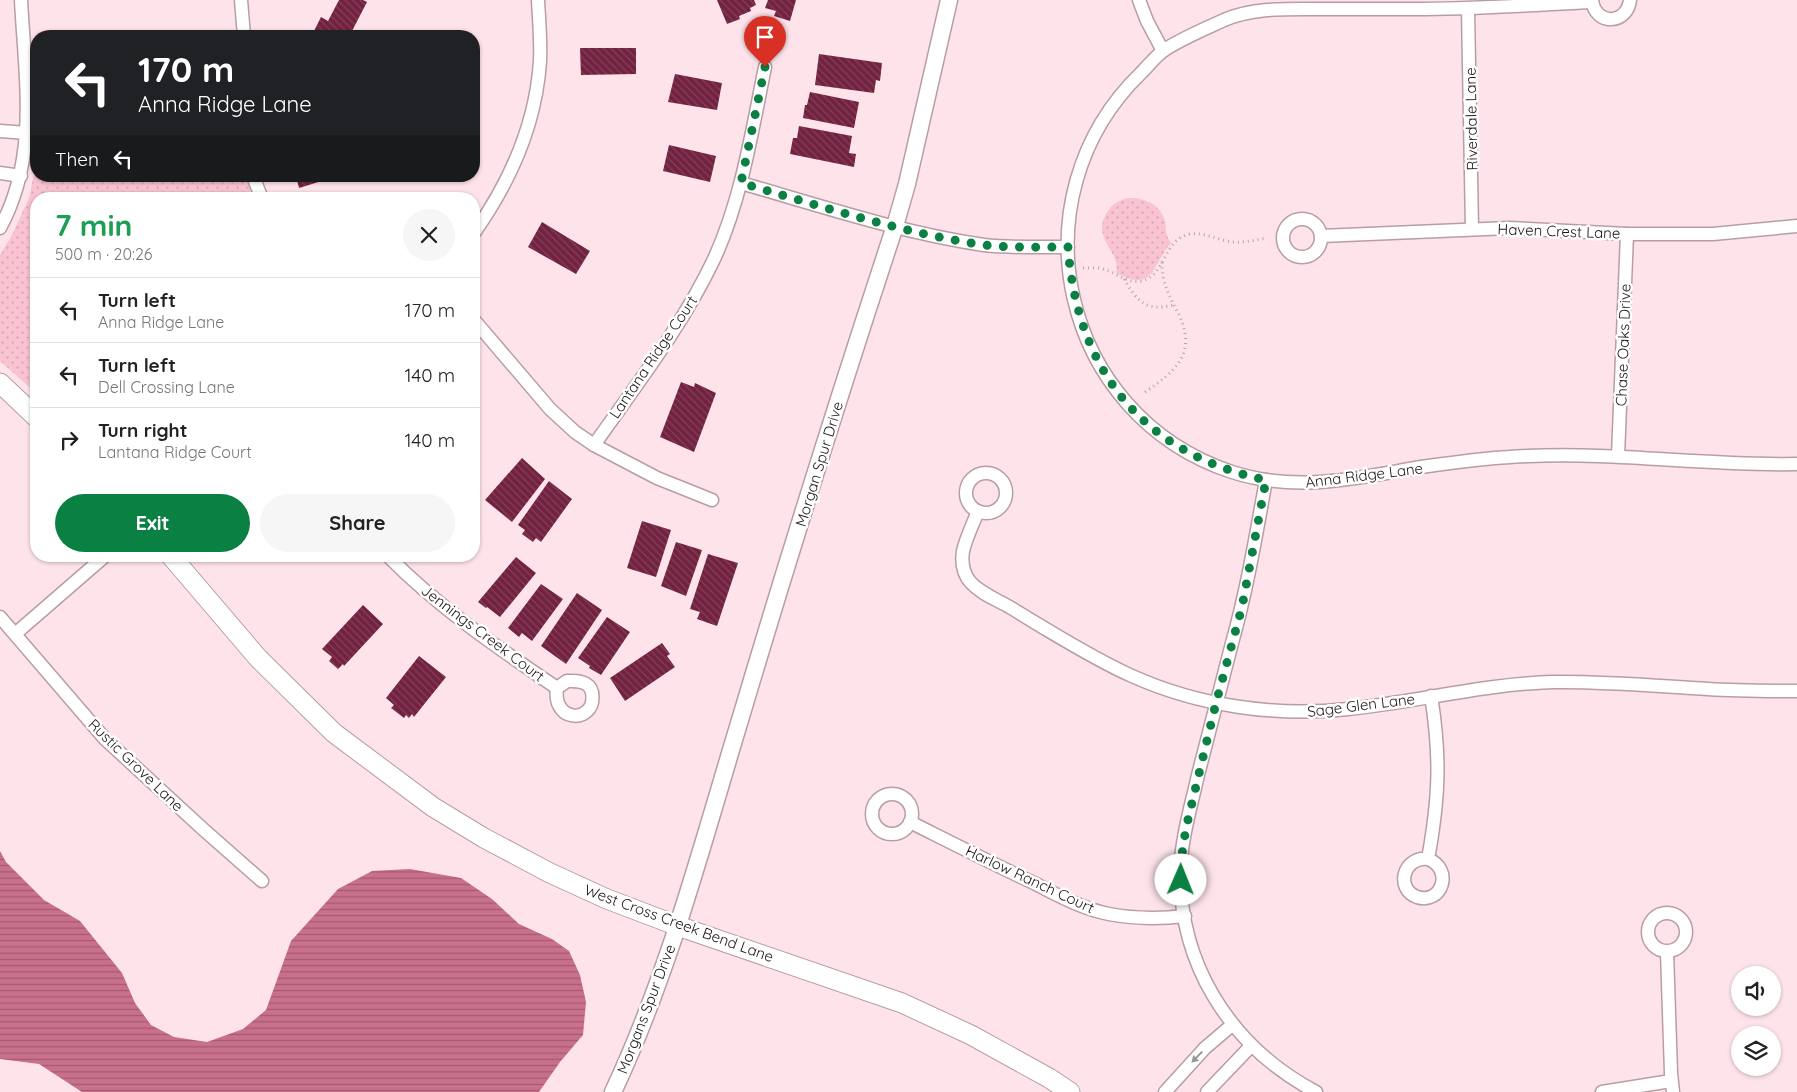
<!DOCTYPE html>
<meta charset="utf-8">
<style>
:root{--surface:#fff;--page:#f6f6f6;--text:#222;--muted:#767676;--line:#e0e0e0;--accent:#0b8043}
body{margin:0;font-family:Quicksand,sans-serif;background:var(--page);color:var(--text);height:100vh;display:flex;flex-direction:column;font-size:19px;white-space:nowrap}
*{box-sizing:border-box;margin:0}
p{font-size:16px;color:var(--muted)}
.icon{flex:none;width:28px;height:28px;fill:none;stroke:currentColor;stroke-width:2;stroke-linecap:round;stroke-linejoin:round}
.map{position:relative;flex:1;overflow:hidden}
.panel{position:absolute;left:30px;top:192px;width:450px;height:370px;display:flex;flex-direction:column;background:var(--surface);border-radius:20px;box-shadow:0 1px 4px #0004}
.panel>*{flex:none}
.hud{position:absolute;left:30px;top:30px;width:450px;height:152px;border-radius:20px;box-shadow:0 1px 4px #0004;background:#202124;color:#fff;overflow:hidden}
.tools{position:absolute;left:1731px;top:966px;display:grid;gap:10px}
.tools a{display:grid;place-items:center;width:50px;height:50px;border-radius:50%;background:var(--surface);box-shadow:0 1px 4px #0004;font-size:25px}
.pin{position:absolute;display:grid;place-items:center;width:42px;height:42px;color:#fff;margin:-51px -21px;border-radius:50% 50% 50% 0;rotate:-45deg;box-shadow:0 0 5px #0007}
.pin .icon{rotate:45deg}
.me{position:absolute;width:55px;margin:-28px;rotate:1deg;stroke-linejoin:round;filter:drop-shadow(0 0 4px #0008)}
.turn{display:flex;align-items:center;gap:18px;height:105px;padding:0 25px;font-size:22px}
.turn .icon{width:65px;height:65px;stroke-width:2.5}
.turn b{display:block;font-size:35px;line-height:42px}
.then{display:flex;align-items:center;height:48px;padding:0 25px;background:#0003;gap:10px;font-size:19px}
.round{display:grid;place-items:center;flex:none;width:52px;height:52px;border-radius:26px;background:var(--page)}
.headline{display:flex;align-items:center;justify-content:space-between;height:85px;padding:0 25px}
h1{font-size:30px;font-weight:800;line-height:38px;color:#1e9e55}
.cta{display:flex;gap:10px;margin-top:auto;padding:10px 25px}
.cta a{flex:1;height:58px;border-radius:30px;background:var(--accent);color:#fff;font-size:20px;font-weight:800;line-height:58px;text-align:center}
.cta a+a{background:var(--page);color:var(--text)}
ul{padding:0;list-style:none}
li{display:flex;align-items:center;gap:15px;height:65px;padding:0 25px;border-top:1px solid var(--line)}
li div{flex:1}
li b{display:block;font-size:19px}
li em{font-style:normal}
.map>svg:first-child{display:block}
</style>
<div class="map">
<svg width="1797" height="1092" viewBox="0 0 1797 1092">
<defs>
<pattern id="green-dots" width="8" height="8" patternUnits="userSpaceOnUse" patternTransform="scale(1.25)"><rect width="8" height="8" fill="#f9c3d1"/><path d="M2 2h.1M6 6h.1" fill="none" stroke="#d5a7b3" stroke-width="1.8" stroke-linecap="round"/></pattern>
<pattern id="water-rules" width="6" height="5" patternUnits="userSpaceOnUse" patternTransform="scale(1.25)"><rect width="6" height="5" fill="#c9708c"/><path d="M0 2.5h6" fill="none" stroke="#a35b71"/></pattern>
<pattern id="building-back-hatch" width="6" height="6" patternUnits="userSpaceOnUse" patternTransform="scale(1.25)"><rect width="6" height="6" fill="#722240"/><path d="M-1 5l2 2M0 0l6 6M5-1l2 2" fill="none" stroke="#814058"/></pattern>
</defs>
<rect width="100%" height="100%" fill="#fee4ea"/>
<g fill="url(#green-dots)">
<path d="M36,164V176H246L253,199H36V393L0,361V255L12,235L29,198Z"/>
<path d="M1130,198C1145,198 1161,205 1165,221C1167,232 1164,232 1171,243C1151,266 1155,293 1116,273C1122,251 1089,239 1108,211C1113,203 1121,199 1130,198Z"/>
</g>
<path fill="url(#water-rules)" d="M0,851L6,862L44,900L80,921L122,973L135,1003L151,1025L174,1037L207,1042L243,1029L266,1010L291,941L338,889L372,871L410,869L461,878L492,899L519,924L552,939L569,951L580,975L586,1002L583,1035L560,1062L539,1092H82L39,1064L0,1059Z"/>
<g fill="url(#building-back-hatch)">
<path d="M339,0H363L367,2L351,33L353,34L352,36H318L313,33L321,17L328,21Z"/>
<path d="M717,0H754L756,5L750,8L751,11L739,16L740,19L727,24Z"/>
<path d="M768,0H796L790,21L774,16L776,11L765,8Z"/>
<path d="M580,48H636V74L581,75Z"/>
<path d="M819,54L882,63L880,81L876,80L874,93L815,85Z"/>
<path d="M675,74L722,83L717,110L668,102Z"/>
<path d="M810,92L859,102L854,128L803,118L805,105H807Z"/>
<path d="M799,126L852,136L849,153L856,154L854,167L790,154L793,138H797Z"/>
<path d="M669,145L716,156L710,182L663,171Z"/>
<path d="M296,176H324L325,180L299,188Z"/>
<path d="M542,222L590,251L576,274L528,247Z"/>
<path d="M681,382L694,387L695,383L716,393L694,452L660,437Z"/>
<path d="M522,458L545,479L512,522L485,500Z"/>
<path d="M549,481L572,499L541,542L536,538L533,542L522,534L525,530L518,525Z"/>
<path d="M642,521L671,530L656,577L627,568Z"/>
<path d="M676,542L702,550L686,596L661,586Z"/>
<path d="M708,554L738,563L717,626L697,619L700,612L690,609Z"/>
<path d="M516,557L536,573L500,617L487,607L486,608L478,602Z"/>
<path d="M541,584L563,599L532,641L522,633L519,637L508,628Z"/>
<path d="M577,593L602,610L566,664L541,646Z"/>
<path d="M363,605L383,624L344,666L343,664L338,669L329,661L332,657L322,649Z"/>
<path d="M607,617L630,632L601,675L589,668L590,666L578,658Z"/>
<path d="M662,643L670,654L667,656L675,667L625,701L610,678Z"/>
<path d="M419,656L446,677L414,717L412,714L409,718L406,715L404,718L391,708L394,705L386,698Z"/>
</g>
<g fill="none" stroke-linecap="round" stroke-linejoin="round">
<g stroke="#b79ea4" stroke-width="15">
<g id="minor">
<path d="M241,0L244,36"/>
<path d="M1139,0L1147,21L1163,51"/>
<path d="M1592,0C1595,26 1627,25 1630,0"/>
<path d="M1592,2C1533,5 1474,9 1415,9C1384,9 1354,9 1323,9C1290,9 1255,7 1224,20C1207,28 1178,40 1163,51C1155,57 1148,66 1141,73C1012,198 1060,415 1232,472C1297,493 1356,478 1421,467C1457,462 1493,457 1528,456C1618,452 1707,466 1797,464"/>
<path d="M1468,9L1472,229"/>
<path d="M0,131L27,133"/>
<path d="M0,173L21,176"/>
<path d="M253,176L262,199"/>
<path d="M741,183C821,206 902,233 984,245C1012,248 1040,247 1068,247"/>
<circle cx="1302" cy="238" r="19"/>
<path d="M0,228C39,157 25,78 21,0"/>
<path d="M474,233C510,182 536,124 540,61C541,41 539,20 538,0"/>
<path d="M1321,236L1509,228L1627,234H1713L1797,226"/>
<path d="M474,320L550,409L575,432L594,445L657,478L712,500"/>
<path d="M594,445C637,384 683,325 715,257C742,197 752,131 765,67"/>
<path d="M1618,456L1627,234"/>
<circle cx="986" cy="493" r="20"/>
<path d="M1266,480C1256,535 1247,590 1232,643C1221,687 1209,731 1198,775C1192,803 1183,831 1181,860C1175,960 1229,1046 1316,1092"/>
<path d="M978,511C973,524 966,538 963,551C958,584 982,592 1006,605C1015,610 1024,616 1034,622C1066,641 1098,661 1132,676C1199,706 1276,717 1348,709C1417,702 1484,684 1553,682C1605,681 1656,686 1708,689C1737,691 1767,691 1797,691"/>
<path d="M388,556C438,607 498,648 557,688"/>
<path d="M0,617L105,739L204,830L262,881"/>
<path d="M15,634L105,556"/>
<path d="M567,681C573,681 580,680 586,684C595,689 594,705 587,711C579,719 565,716 560,707C556,701 556,695 557,688Z"/>
<circle cx="892" cy="814" r="20"/>
<path d="M910,822C952,843 993,864 1036,884C1059,896 1083,909 1109,914C1135,919 1159,919 1185,916"/>
<path d="M1428,859C1403,856 1395,889 1417,897C1442,905 1454,869 1428,859C1439,799 1441,757 1431,696"/>
<circle cx="1667" cy="932" r="19"/>
<path d="M1667,952L1671,1073L1673,1092"/>
<path d="M1165,1092L1205,1048L1232,1025"/>
<path d="M1207,1092L1251,1046"/>
<path d="M1602,1092L1671,1081"/>
</g>
</g>
<g stroke="#b79ea4" stroke-width="19">
<path id="tertiary" d="M613,1092C669,973 702,845 740,720C789,555 841,390 895,226L907,184L949,0"/>
</g>
<g stroke="#b79ea4" stroke-width="21">
<g id="secondary">
<path d="M0,383L36,417"/>
<path d="M171,556L258,658L334,733L433,807L484,838L550,873L607,899L678,926L902,1003L971,1035L1049,1078L1070,1092"/>
</g>
</g>
<g stroke="#b8a3a8" stroke-width="3" stroke-dasharray="1 4" stroke-linecap="butt">
<path d="M1083,268C1091,268 1099,267 1106,270C1118,274 1128,284 1142,281C1166,275 1163,239 1190,234C1205,232 1218,240 1232,242C1244,243 1255,240 1267,238"/>
<path d="M1124,279C1137,301 1146,312 1173,305"/>
<path d="M1145,392C1173,373 1197,355 1180,317C1170,296 1162,286 1162,262"/>
</g>
<use href="#minor" stroke="#fff" stroke-width="12"/>
<use href="#tertiary" stroke="#fff" stroke-width="16"/>
<use href="#secondary" stroke="#fff" stroke-width="19"/>
</g>
<defs><path id="oneway-solid" d="M-6-.8H1V-3.2L6.5 0L1 3.2V.8H-6Z" transform="scale(1.25)"/></defs>
<use fill="#999697" href="#oneway-solid" transform="translate(1197 1057) rotate(134)"/>
<g fill="none" stroke-linecap="round" stroke-linejoin="round">
<path stroke="#0b8043" stroke-width="9" stroke-dasharray="0 16.2" d="M765,67L741,183C821,206 902,233 984,245C1012,248 1040,247 1068,247C1077,371 1143,454 1266,480L1242,607L1216,703L1186,828L1181,861V880"/>
</g>
<g text-anchor="middle" dominant-baseline="central" stroke-width="5" stroke-linejoin="round" paint-order="stroke">
<g font-size="15" fill="#1d1517" stroke="#fff">
<text transform="translate(1471 119) rotate(-91)">Riverdale Lane</text>
<text transform="translate(1559 231) rotate(2)">Haven Crest Lane</text>
<text transform="translate(1623 345) rotate(-88)">Chase Oaks Drive</text>
<text transform="translate(653 357) rotate(-56)">Lantana Ridge Court</text>
<text transform="translate(819 464) rotate(-73)">Morgan Spur Drive</text>
<text transform="translate(1364 475) rotate(-7)">Anna Ridge Lane</text>
<text transform="translate(483 633) rotate(37)">Jennings Creek Court</text>
<text transform="translate(1361 705) rotate(-7)">Sage Glen Lane</text>
<text transform="translate(136 765) rotate(44)">Rustic Grove Lane</text>
<text transform="translate(1030 879) rotate(25)">Harlow Ranch Court</text>
<text transform="translate(679 923) rotate(20)">West Cross Creek Bend Lane</text>
<text transform="translate(646 1009) rotate(-69)">Morgans Spur Drive</text>
</g>
</g>
</svg>
<div class="tools">
<a><svg class="icon" aria-label="sound" viewBox="0 0 24 24"><path d="M4 9h4l5-4v14l-5-4H4zM17 9q2 3 0 6"/></svg></a>
<a><svg class="icon" aria-label="layers" viewBox="0 0 24 24"><path d="M12 4l9 5-9 5-9-5zM3 14l9 5 9-5"/></svg></a>
</div>
<div class="pin" style="left:765px;top:67px;background:#d93025"><svg class="icon" aria-label="arrive" viewBox="0 0 24 24"><path d="M6 21V4h12l-3 4 3 4H6"/></svg></div>
<svg class="me" style="left:1181px;top:880px" viewBox="-20 -20 40 40"><circle r="19" fill="#fff"/><path d="M0-13L10 11 0 6-10 11z" fill="#0b8043"/></svg>
<div class="hud">
<div class="turn"><svg class="icon" aria-label="left" viewBox="0 0 24 24"><path d="M17 20v-9H6M10 6l-5 5 5 5"/></svg><div><b>170 m</b>Anna Ridge Lane</div></div>
<div class="then">Then<svg class="icon" aria-label="left" viewBox="0 0 24 24"><path d="M17 20v-9H6M10 6l-5 5 5 5"/></svg></div>
</div>
<section class="panel">
<div class="headline"><div><h1>7 min</h1><p>500 m · 20:26</p></div><a class="round"><svg class="icon" aria-label="close" viewBox="0 0 24 24"><path d="M6 6l12 12M18 6L6 18"/></svg></a></div>
<ul>
<li><svg class="icon" aria-label="left" viewBox="0 0 24 24"><path d="M17 20v-9H6M10 6l-5 5 5 5"/></svg><div><b>Turn left</b><p>Anna Ridge Lane</p></div><em>170 m</em></li>
<li><svg class="icon" aria-label="left" viewBox="0 0 24 24"><path d="M17 20v-9H6M10 6l-5 5 5 5"/></svg><div><b>Turn left</b><p>Dell Crossing Lane</p></div><em>140 m</em></li>
<li><svg class="icon" aria-label="right" viewBox="0 0 24 24"><path d="M7 20v-9h11M14 6l5 5-5 5"/></svg><div><b>Turn right</b><p>Lantana Ridge Court</p></div><em>140 m</em></li>
</ul>
<div class="cta"><a>Exit</a><a>Share</a></div>
</section>
</div>
